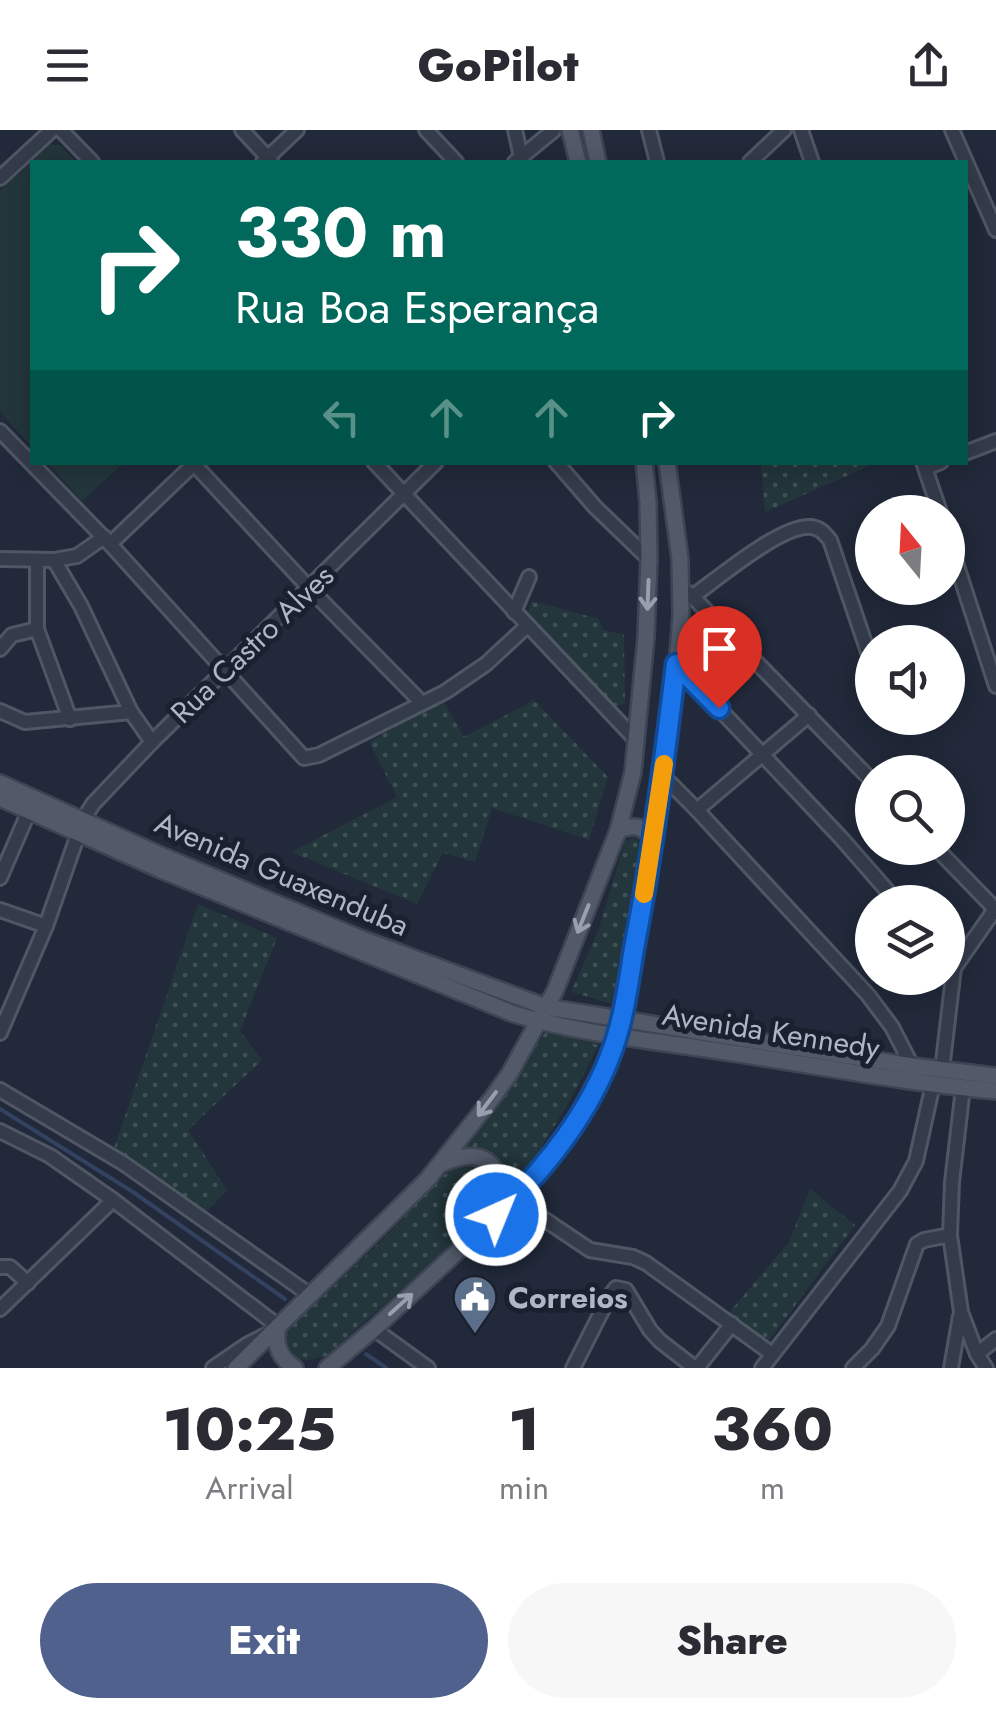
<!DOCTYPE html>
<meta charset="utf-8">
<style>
:root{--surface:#fff;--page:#f7f7f7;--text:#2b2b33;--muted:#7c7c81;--accent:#51618d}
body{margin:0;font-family:Jost,sans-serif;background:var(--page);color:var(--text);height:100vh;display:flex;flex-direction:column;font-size:38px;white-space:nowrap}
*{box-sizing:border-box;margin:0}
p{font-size:32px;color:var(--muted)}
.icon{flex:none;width:55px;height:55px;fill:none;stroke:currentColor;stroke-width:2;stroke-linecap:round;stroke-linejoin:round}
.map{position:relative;height:1238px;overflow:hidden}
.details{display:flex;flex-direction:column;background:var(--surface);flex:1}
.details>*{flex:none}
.banner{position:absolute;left:30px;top:30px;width:938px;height:305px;border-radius:0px;box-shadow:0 5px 25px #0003;background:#00695c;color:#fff;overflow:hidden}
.needle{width:65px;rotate:342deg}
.tools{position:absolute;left:855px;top:365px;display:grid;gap:20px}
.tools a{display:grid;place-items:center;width:110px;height:110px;border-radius:50%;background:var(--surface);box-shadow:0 5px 25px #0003;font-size:50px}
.pin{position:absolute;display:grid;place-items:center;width:85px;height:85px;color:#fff;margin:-102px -42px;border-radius:50% 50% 50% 0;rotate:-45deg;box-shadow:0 0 10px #0007}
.pin .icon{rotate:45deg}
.me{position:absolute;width:110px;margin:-55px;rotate:44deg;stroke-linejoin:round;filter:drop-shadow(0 0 8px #0008)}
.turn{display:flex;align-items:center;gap:35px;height:210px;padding:0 40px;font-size:45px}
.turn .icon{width:130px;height:130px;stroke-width:2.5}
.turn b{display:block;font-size:70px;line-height:85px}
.lanes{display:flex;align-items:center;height:95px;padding:0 40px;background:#0003;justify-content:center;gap:50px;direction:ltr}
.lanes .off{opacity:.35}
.eta{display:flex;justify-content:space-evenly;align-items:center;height:170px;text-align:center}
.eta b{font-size:60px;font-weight:800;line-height:70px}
.primary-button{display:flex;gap:20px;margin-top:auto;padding:20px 40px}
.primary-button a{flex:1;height:115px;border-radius:60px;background:var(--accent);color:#fff;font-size:40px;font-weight:800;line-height:115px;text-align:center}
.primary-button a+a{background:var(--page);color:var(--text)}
header{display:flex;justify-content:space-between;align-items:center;height:130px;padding:0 40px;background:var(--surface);font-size:45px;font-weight:800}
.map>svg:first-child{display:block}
</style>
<header><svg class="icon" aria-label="menu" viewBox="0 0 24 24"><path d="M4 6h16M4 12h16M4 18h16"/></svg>GoPilot<svg class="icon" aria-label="share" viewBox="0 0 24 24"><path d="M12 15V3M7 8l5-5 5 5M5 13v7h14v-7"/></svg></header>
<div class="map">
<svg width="996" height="1238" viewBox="0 0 996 1238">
<defs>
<pattern id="grass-dots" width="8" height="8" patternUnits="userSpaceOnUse" patternTransform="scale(2.5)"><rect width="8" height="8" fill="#23363b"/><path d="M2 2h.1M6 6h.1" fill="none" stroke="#405156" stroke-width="1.8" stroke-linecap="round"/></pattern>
</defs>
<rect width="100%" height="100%" fill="#21293a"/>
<g fill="url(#grass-dots)">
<path d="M761,333V332L876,333L765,382Z"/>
<path d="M532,471L599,489L603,500L624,505L625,574L614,576L527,486Z"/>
<path d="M443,570L464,607L534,570L608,647L589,710L492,678L475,732L443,723L417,774L291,722L397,667L369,612Z"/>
<path d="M633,707L639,711L640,715L612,874L571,862L598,801L625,711Z"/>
<path d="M198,774L277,808L240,901L262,930L188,1000L227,1060L206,1082L114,1018Z"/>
<path d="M546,901L599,915L568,974L536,1026L507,1057C498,1029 495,1023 465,1018L509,957Z"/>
<path d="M468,1032L482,1034C498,1056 491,1060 485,1085L328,1225C305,1233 293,1234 283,1209L287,1200C324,1165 363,1130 399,1093C420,1072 438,1041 468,1032Z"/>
<path d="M810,1059L855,1095L768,1212L727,1185L789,1112Z"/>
</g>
<g fill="#23363b">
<path d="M50,14L60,15L76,32H32V317L0,282V61Z"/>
<path d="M47,333H124L82,371Z"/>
</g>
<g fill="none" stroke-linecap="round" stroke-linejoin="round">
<g stroke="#344261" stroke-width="4">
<path d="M0,979L133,1062L285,1169"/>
<path d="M366,1224L386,1238"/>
</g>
<g stroke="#4f5664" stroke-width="18">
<g id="minor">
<path d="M61,0L92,32"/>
<path d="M242,0L271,31"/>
<path d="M426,0L456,32"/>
<path d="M515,0L521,27"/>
<path d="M649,0L657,32"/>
<path d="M801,0L812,32"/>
<path d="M952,0L996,100"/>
<path d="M263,32L297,0"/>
<path d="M515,32L554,0"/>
<path d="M750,32L784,0"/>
<path d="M0,48L52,0"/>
<path d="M0,301L110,414L304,628L319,625L445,562L486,534L527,496"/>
<path d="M965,323L996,311"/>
<path d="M374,332L637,611"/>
<path d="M556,332L595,377L649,429"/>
<path d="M923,332L940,382"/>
<path d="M194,334L310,459L421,572"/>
<path d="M926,338L941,332"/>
<path d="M948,408L996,556"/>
<path d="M110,414L196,332"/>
<path d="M0,429L54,430L77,426L104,407"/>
<path d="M54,430L81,476L131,582"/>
<path d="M37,431V499L70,589"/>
<path d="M689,463L872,651"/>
<path d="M692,467C717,449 782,394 811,397C820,398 824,403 830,410L869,525L872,541"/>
<path d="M514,482L529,447"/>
<path d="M0,519L12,505L37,499"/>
<path d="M677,534L842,709L897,772"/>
<path d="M0,581L25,592L131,582L152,612"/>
<path d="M663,646L697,680L868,865L892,897L912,936"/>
<path d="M697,680L809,585"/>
<path d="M936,718L996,780"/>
<path d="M0,748L29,681"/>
<path d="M0,780L46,796"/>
<path d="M0,903L46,796L83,690L93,674L152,612L436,332"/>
<path d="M942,940L954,838L996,778"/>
<path d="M963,958L952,1052L950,1105L961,1182L977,1224L986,1238"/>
<path d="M0,960L123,1033L310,1165"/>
<path d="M0,1001L50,1026L113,1070L278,1196"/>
<path d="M514,1069L590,1120L633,1127L646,1133L772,1224"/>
<path d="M0,1137H10L28,1153"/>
<path d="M0,1179L113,1070"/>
<path d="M374,1199L428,1238"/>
<path d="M977,1224L996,1209"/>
<path d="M213,1238L248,1214L266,1205"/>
<path d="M573,1238L609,1167L616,1158L626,1160L650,1200L660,1211L695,1238"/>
<path d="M697,1238L732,1194"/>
<path d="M762,1238L900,1061L916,1031L933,954"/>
<path d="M853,1238L872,1219L888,1196L917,1114L924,1110L950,1105"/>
<path d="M951,1238L960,1186"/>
</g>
</g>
<g stroke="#3e4453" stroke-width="20">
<g id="major">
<path d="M570,0L578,32"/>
<path d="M591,0L598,32"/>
<path d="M0,653L165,727L362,809L546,877L912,936L996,946"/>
<path d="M0,668L161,740L514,884C584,905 660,911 732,923C819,936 907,953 996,961"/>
<path d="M618,701C633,693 644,696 652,710"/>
<path d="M443,1033C489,1013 509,1041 497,1085"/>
<path d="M278,1196C274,1214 279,1228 295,1238"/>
<path d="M236,1238L427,1050L490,971L510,943L555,861L618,701L633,642L646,507L649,429L648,372L644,332"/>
<path d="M327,1238L374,1199L514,1069L550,1028L571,999L613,919L639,791L663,646L677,534L681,487L680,429L667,332"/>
</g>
</g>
<use href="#minor" stroke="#343b4a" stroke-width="12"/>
<use href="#major" stroke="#525a6a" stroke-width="15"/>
</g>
<defs><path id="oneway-shaft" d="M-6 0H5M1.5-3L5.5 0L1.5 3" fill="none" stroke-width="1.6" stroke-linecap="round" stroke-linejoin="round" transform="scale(2.5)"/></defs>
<g stroke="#989faf">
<use href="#oneway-shaft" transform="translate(648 465) rotate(92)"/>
<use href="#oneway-shaft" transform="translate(583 789) rotate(112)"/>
<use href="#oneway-shaft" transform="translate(487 974) rotate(127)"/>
<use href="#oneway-shaft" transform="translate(401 1174) rotate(-42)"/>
</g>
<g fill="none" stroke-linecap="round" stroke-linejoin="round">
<g stroke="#114b97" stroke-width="25">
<path id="route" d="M496,1085C545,1040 591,981 613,918C625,885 629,847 635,813C653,721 665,627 676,534L719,578"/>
</g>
<use href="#route" stroke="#1a73e8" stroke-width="18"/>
<path stroke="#f59e0b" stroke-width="18" d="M644,764L664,634"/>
</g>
<defs>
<g id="civic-pin" transform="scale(2.25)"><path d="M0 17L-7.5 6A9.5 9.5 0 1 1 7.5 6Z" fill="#5c6f8a" stroke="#1a202e"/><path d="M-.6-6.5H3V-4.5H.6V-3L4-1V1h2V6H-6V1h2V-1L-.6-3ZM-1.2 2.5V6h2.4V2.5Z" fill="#fff"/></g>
</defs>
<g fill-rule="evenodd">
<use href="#civic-pin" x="475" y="1167"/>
</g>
<g text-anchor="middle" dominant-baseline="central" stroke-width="10" stroke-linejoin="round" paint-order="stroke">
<g font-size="30" fill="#afb6c6" stroke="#1a202e">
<text transform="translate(252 514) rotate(-44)">Rua Castro Alves</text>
<text transform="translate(282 744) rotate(23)">Avenida Guaxenduba</text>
<text transform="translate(771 901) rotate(9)">Avenida Kennedy</text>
</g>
<g font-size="30" font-weight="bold" fill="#afb6c6" stroke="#1a202e" text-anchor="start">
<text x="508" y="1167">Correios</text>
</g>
</g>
</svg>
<div class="tools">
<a><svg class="needle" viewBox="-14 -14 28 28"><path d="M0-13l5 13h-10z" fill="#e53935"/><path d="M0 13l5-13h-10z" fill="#7c7c81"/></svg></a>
<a><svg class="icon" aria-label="sound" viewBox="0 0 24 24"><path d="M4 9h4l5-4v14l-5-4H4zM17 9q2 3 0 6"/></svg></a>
<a><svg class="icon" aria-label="search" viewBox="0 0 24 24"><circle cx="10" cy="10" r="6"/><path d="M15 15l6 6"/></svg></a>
<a><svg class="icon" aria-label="layers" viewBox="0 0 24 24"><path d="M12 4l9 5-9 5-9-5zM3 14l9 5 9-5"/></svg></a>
</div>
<div class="pin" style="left:719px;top:578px;background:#d93025"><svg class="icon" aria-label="arrive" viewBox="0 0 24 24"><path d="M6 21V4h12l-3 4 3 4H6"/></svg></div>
<svg class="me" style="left:496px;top:1085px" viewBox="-20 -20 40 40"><circle r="17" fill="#1a73e8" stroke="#fff" stroke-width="3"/><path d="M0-11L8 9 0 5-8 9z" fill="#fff"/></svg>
<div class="banner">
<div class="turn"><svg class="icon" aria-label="right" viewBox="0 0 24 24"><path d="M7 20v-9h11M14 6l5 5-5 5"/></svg><div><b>330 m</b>Rua Boa Esperança</div></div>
<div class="lanes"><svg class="icon off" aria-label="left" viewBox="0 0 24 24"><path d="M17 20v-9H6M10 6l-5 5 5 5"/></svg><svg class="icon off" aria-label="ahead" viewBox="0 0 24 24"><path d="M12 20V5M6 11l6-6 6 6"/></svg><svg class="icon off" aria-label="ahead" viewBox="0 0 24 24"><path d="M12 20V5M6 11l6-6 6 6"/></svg><svg class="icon" aria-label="right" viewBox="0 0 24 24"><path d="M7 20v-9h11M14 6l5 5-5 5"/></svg></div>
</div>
</div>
<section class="details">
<div class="eta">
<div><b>10:25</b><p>Arrival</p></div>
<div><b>1</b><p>min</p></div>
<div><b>360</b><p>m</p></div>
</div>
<div class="primary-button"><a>Exit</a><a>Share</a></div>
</section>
